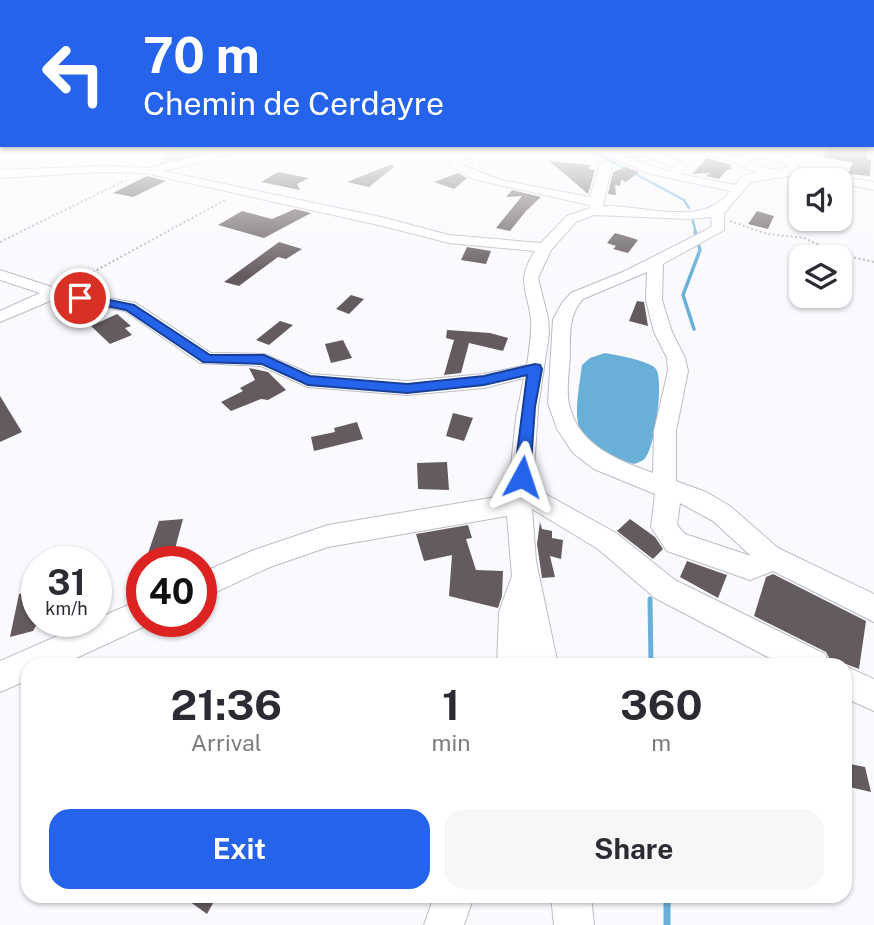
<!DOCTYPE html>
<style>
:root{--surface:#fff;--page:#f7f7f7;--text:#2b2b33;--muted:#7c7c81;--accent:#2563eb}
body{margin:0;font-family:"Public Sans",sans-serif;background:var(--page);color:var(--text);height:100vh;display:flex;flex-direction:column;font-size:26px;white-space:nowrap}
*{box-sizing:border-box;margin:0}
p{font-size:23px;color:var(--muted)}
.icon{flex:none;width:38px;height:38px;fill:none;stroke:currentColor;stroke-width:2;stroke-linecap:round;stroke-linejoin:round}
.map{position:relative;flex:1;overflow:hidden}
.side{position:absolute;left:21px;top:658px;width:831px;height:245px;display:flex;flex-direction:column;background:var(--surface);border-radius:21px;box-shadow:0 2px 5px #0004}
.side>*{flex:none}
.top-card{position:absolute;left:0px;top:0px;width:875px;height:147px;box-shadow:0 2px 5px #0004;background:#2563eb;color:#fff;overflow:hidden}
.tools{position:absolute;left:789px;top:168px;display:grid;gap:14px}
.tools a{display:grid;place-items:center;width:63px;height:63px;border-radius:14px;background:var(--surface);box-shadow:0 2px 5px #0004;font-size:35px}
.speed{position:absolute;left:21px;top:546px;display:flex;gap:14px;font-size:35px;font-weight:700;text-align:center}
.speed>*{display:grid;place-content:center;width:91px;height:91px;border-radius:50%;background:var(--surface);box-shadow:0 2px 5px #0004;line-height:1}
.speed small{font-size:18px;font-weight:400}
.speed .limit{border:10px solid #d22;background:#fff;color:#111}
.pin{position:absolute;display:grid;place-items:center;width:60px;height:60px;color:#fff;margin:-30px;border:4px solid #fff;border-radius:50%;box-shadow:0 2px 7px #0007}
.me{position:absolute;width:77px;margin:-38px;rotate:5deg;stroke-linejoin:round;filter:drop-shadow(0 0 5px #0008)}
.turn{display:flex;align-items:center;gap:24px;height:147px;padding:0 28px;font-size:32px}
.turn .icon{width:91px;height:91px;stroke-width:2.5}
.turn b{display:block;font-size:49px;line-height:60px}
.eta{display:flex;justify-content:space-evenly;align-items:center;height:119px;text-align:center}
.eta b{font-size:42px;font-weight:700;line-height:49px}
.primary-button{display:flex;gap:14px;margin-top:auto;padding:14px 28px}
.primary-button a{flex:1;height:80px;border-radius:21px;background:var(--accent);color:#fff;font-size:28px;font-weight:700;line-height:80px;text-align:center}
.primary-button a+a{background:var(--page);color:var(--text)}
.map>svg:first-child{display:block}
</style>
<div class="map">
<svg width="874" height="925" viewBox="0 0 874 925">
<rect width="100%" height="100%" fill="#fafafe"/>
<path fill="#c3d8af" d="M171,147H240L157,167Z"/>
<path fill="#69b0d8" d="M605,353C616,355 651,361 656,369C664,381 655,443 647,455C644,461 640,462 634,464C567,446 574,423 582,365L590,358Z"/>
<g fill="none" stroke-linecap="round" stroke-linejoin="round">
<g stroke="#69b0d8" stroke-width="2.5">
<path d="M585,147L684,200L689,208"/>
<path d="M691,214L696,233"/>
</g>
<path stroke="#69b0d8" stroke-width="3.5" d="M694,329L683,295L700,250L695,232"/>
<path stroke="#69b0d8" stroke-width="5" d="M650,599L651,665"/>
<path stroke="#69b0d8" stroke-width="7" d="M667,896V925"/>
</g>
<g fill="#645b5f">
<path d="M829,147L868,149L867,159L871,160L870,176L848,174L853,163L823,157Z"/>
<path d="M707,158L732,165L730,167L732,169L727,170L719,179L706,176L711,173L692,174Z"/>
<path d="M549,161L590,165L589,169L595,170L588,194Z"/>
<path d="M392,164L394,167L369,187L347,182Z"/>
<path d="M626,167L639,172L626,182L621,180L620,186L615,185L616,195L608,194L613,172Z"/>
<path d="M278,172L309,178L297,184L300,190L261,182Z"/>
<path d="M458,173L467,178L454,189L434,182Z"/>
<path d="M147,176L166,181L133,197L113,193Z"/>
<path d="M512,190L541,197L526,211L510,231L496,228L522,196L506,197Z"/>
<path d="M295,209L311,213L264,238L218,225L242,211L272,219Z"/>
<path d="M757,211L774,216L768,229L748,224Z"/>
<path d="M615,233L629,237L638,240L628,253L613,249L616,246L607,243Z"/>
<path d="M279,242L302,249L286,259L278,257L239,286L224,282Z"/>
<path d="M467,247L491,251L486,264L461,260Z"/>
<path d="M351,295L364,299L349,314L336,309Z"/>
<path d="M637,301L644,302L648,326L629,321Z"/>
<path d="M117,314L131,326L125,328L132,335L110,344L91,326Z"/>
<path d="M280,321L293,325L269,345L256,340Z"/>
<path d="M447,330L490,333L508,338L503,351L469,343L461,373L444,375L454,340L446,338Z"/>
<path d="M343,340L352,358L331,363L325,344Z"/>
<path d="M249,368L268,372L286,390L268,400L261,399L231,411L221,402L243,391L240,388L255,380Z"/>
<path d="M0,396L22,432L0,442Z"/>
<path d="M453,413L473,418L464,441L446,436Z"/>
<path d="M357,422L363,439L314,451L311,437L335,432L334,428Z"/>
<path d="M447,462L449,490L418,489L417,463Z"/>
<path d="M183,519L172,560L145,562L159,521Z"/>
<path d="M630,519L655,537L663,549L653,559L617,531Z"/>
<path d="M540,522L542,529L552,531V538L563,540L561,559L550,556L555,577L542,578L537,544Z"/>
<path d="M468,525L472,538L466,539L476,570L503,571L502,596L498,608L449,596L452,555L424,561L416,534Z"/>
<path d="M687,561L727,575L718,598L680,577Z"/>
<path d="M773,574L866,621L859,669L846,664L833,665L826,652L754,616L766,577Z"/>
<path d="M37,590V624L33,631L10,637L19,594Z"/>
<path d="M845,763L865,767L871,792L845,786Z"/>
<path d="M182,896H217L207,914Z"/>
</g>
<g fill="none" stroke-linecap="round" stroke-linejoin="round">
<g stroke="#bcbcc5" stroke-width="2">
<g id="minor">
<path d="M233,147H250L200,163L163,171L385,218L449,235L541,243L567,216L590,208L589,205L473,179L450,166V162L472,159V163L463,165L500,180L590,197L600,164L606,161L612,164L603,206C642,204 703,229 730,191L647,173L608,156V152C631,145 665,150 684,165L686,167L680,174L735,185L743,176L756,173L741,165L686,147H703L739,157C758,147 777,153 796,161L800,170L874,182V190L840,183V180L787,176L751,182L724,213V230L663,264L662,300L672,332L685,358L688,371L676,431V481L706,492L730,506L778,548L874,594V622L773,571L750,580L667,551L651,527L655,494L594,469L573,453L557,429L548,403L553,320L562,303L571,293L625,271L704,231L712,226L711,217L690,219L594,215L576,222L551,250L538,278L548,318L549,334L538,407L533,487L616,533L675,580L825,654L829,665H783L655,598L598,549L532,509L536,561L558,665H528L527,662V665H497L499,612L512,576L507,516L328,547L270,567L201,599V573L254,550L328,525L508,495L516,418L524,378L484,388L407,395L308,387L261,366L200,363L125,311L57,298L0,322V311L40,293L0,280V270L58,289L136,303L211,353L264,354L311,374L407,381L484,374L527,365C529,350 532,335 531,320C528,289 515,282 535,251L449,243L383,226L144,173L104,172L0,178V170L104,166L149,168ZM621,155L648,157L673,167L670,172ZM754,158L773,159L787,165L788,168L767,169L750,161ZM647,272L646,300L654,332L667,358L668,371L654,431L653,473C618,460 578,446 569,404C566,390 569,371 570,356C570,335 568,315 583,299ZM680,503L713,521L751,556L685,534L677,525Z"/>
<path d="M142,599V621L152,623L61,665H28V680L0,692V661Z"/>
<path d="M845,666L874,679V711L845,698Z"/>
<path d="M434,896H474L464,925H424Z"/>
<path d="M551,896H591L594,925H554Z"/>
</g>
</g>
<g stroke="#b4b4b8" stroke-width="2" stroke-dasharray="2 2.5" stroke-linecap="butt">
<path d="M591,147L600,152"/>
<path d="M730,221L767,234L804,238L839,254L874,262"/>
<path d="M0,242L126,180"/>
<path d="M73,283L227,199"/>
</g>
<use href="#minor" fill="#fff" fill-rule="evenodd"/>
</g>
<linearGradient id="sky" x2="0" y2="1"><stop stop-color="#75b2e2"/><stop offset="0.53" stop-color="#fdfdff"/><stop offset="1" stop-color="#fdfdff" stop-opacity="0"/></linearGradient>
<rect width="874" height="277" fill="url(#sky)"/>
<path fill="#2563eb" stroke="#184099" stroke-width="2" d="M80,294L134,305L210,355H264L310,376L407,384L484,376L535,364L540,365L542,369L535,407L530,477L528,482H516L514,477L527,375L484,385L407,393L308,385L262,364L203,362L126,310L76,300V295Z"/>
</svg>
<div class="tools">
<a><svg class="icon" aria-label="sound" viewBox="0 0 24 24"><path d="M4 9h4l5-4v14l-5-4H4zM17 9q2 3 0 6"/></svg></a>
<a><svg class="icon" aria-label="layers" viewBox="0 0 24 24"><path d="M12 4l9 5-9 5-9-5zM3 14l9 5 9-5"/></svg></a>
</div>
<div class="speed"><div>31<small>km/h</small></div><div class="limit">40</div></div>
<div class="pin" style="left:80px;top:298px;background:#d93025"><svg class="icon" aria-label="arrive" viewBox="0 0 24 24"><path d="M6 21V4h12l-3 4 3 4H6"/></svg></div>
<svg class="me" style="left:522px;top:477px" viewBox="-20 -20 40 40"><path d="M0-17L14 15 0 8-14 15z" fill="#2563eb" stroke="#fff" stroke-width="4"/></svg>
<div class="top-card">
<div class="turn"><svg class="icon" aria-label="left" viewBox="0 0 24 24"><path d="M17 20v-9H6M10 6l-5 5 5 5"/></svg><div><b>70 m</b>Chemin de Cerdayre</div></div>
</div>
<section class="side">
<div class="eta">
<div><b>21:36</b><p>Arrival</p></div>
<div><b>1</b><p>min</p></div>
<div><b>360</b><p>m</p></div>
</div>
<div class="primary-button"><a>Exit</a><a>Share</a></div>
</section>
</div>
